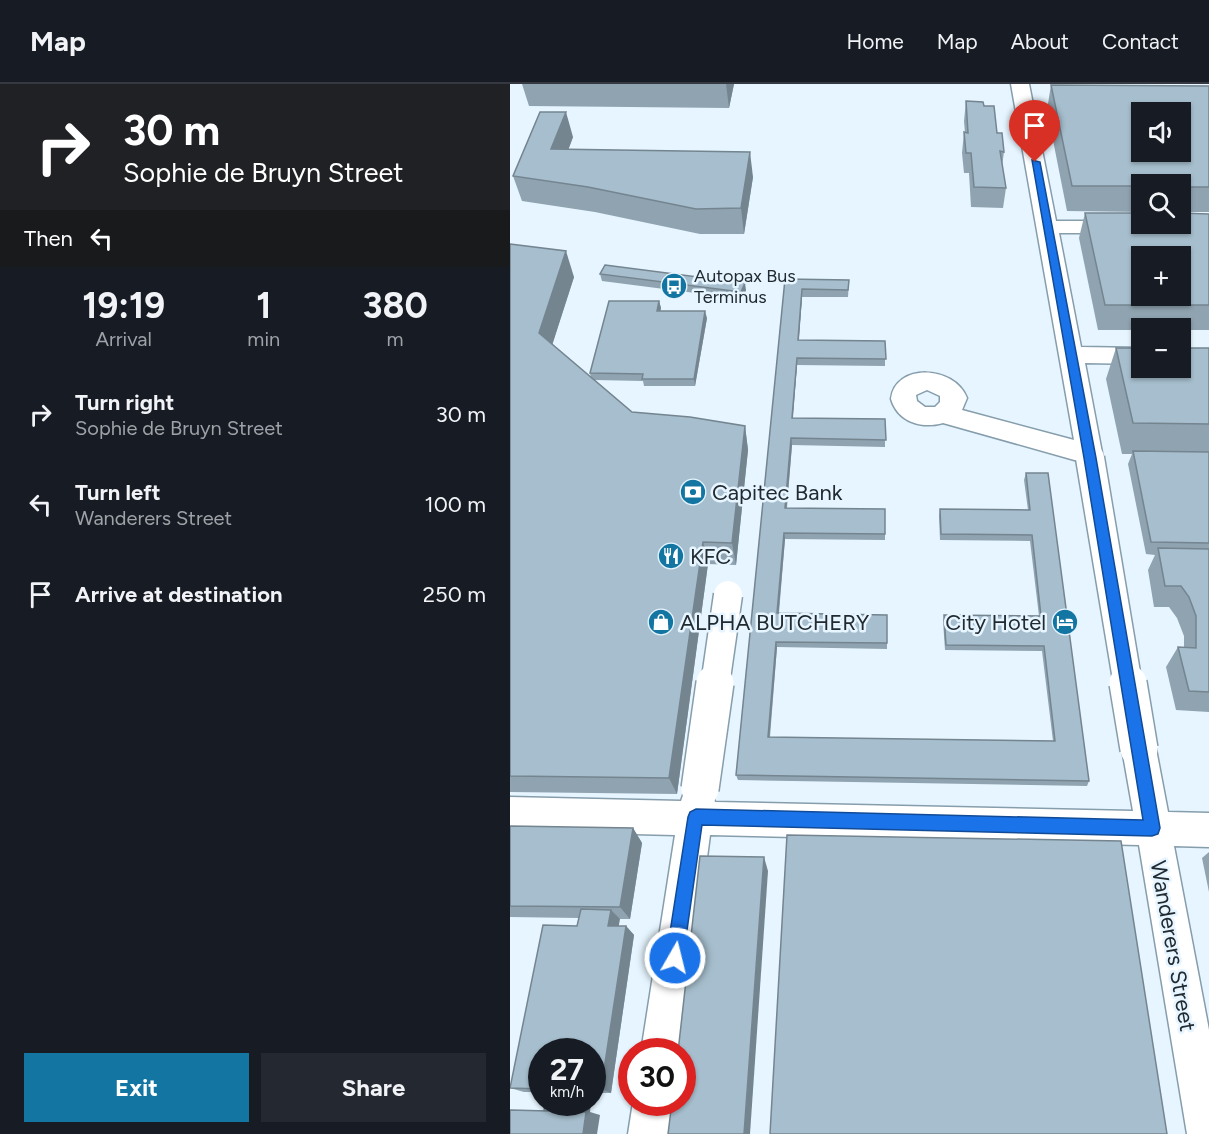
<!DOCTYPE html>
<meta charset="utf-8">
<style>
:root{--surface:#171b24;--page:#242831;--text:#f1f3f6;--muted:#9ea1a6;--line:#363941;--accent:#1375a2}
body{margin:0;font-family:Figtree,sans-serif;background:var(--page);color:var(--text);height:100vh;display:flex;flex-direction:column;font-size:22px;white-space:nowrap}
*{box-sizing:border-box;margin:0}
p{font-size:20px;color:var(--muted)}
.icon{flex:none;width:33px;height:33px;fill:none;stroke:currentColor;stroke-width:2;stroke-linecap:round;stroke-linejoin:round}
.map{position:relative;flex:1;overflow:hidden}
.details{display:flex;flex-direction:column;background:var(--surface);width:510px}
.details>*{flex:none}
.banner{background:#202124;color:#fff;overflow:hidden}
.buttons{position:absolute;left:621px;top:18px;display:grid;gap:12px}
.buttons a{display:grid;place-items:center;width:60px;height:60px;border-radius:0px;background:var(--surface);box-shadow:0 2px 4px #0004;font-size:30px}
.speed{position:absolute;left:18px;top:954px;display:flex;gap:12px;font-size:30px;font-weight:700;text-align:center}
.speed>*{display:grid;place-content:center;width:78px;height:78px;border-radius:50%;background:var(--surface);box-shadow:0 2px 4px #0004;line-height:1}
.speed small{font-size:15px;font-weight:400}
.speed .limit{border:9px solid #d22;background:#fff;color:#111}
.pin{position:absolute;display:grid;place-items:center;width:51px;height:51px;color:#fff;margin:-62px -26px;border-radius:50% 50% 50% 0;rotate:-45deg;box-shadow:0 0 6px #0007}
.pin .icon{rotate:45deg}
.me{position:absolute;width:66px;margin:-33px;rotate:8deg;stroke-linejoin:round;filter:drop-shadow(0 0 4px #0008)}
.turn{display:flex;align-items:center;gap:21px;height:126px;padding:0 24px;font-size:27px}
.turn .icon{width:78px;height:78px;stroke-width:2.5}
.turn b{display:block;font-size:42px;line-height:51px}
.then{display:flex;align-items:center;height:57px;padding:0 24px;background:#0003;gap:12px;font-size:22px}
.eta{display:flex;justify-content:space-evenly;align-items:center;height:102px;text-align:center}
.eta b{font-size:36px;font-weight:700;line-height:42px}
.action{display:flex;gap:12px;margin-top:auto;padding:12px 24px}
.action a{flex:1;height:69px;border-radius:0px;background:var(--accent);color:#fff;font-size:24px;font-weight:700;line-height:69px;text-align:center}
.action a+a{background:var(--page);color:var(--text)}
ul{padding:0;list-style:none}
li{display:flex;align-items:center;gap:18px;height:90px;padding:0 24px}
li div{flex:1}
li b{display:block;font-size:22px}
li em{font-style:normal}
header{display:flex;align-items:center;gap:36px;box-sizing:border-box;height:84px;padding:0 30px;background:var(--surface);border-bottom:2px solid var(--line)}
header strong{font-size:28px}
nav{display:flex;gap:33px;margin-inline-start:auto;font-size:21px}
main{display:flex;flex:1;min-height:0}
.map>svg:first-child{display:block}
</style>
<header>
<strong>Map</strong>
<nav><a>Home</a><a>Map</a><a>About</a><a>Contact</a></nav>
</header>
<main>
<section class="details">
<div class="banner">
<div class="turn"><svg class="icon" aria-label="right" viewBox="0 0 24 24"><path d="M7 20v-9h11M14 6l5 5-5 5"/></svg><div><b>30 m</b>Sophie de Bruyn Street</div></div>
<div class="then">Then<svg class="icon" aria-label="left" viewBox="0 0 24 24"><path d="M17 20v-9H6M10 6l-5 5 5 5"/></svg></div>
</div>
<div class="eta">
<div><b>19:19</b><p>Arrival</p></div>
<div><b>1</b><p>min</p></div>
<div><b>380</b><p>m</p></div>
</div>
<ul>
<li><svg class="icon" aria-label="right" viewBox="0 0 24 24"><path d="M7 20v-9h11M14 6l5 5-5 5"/></svg><div><b>Turn right</b><p>Sophie de Bruyn Street</p></div><em>30 m</em></li>
<li><svg class="icon" aria-label="left" viewBox="0 0 24 24"><path d="M17 20v-9H6M10 6l-5 5 5 5"/></svg><div><b>Turn left</b><p>Wanderers Street</p></div><em>100 m</em></li>
<li><svg class="icon" aria-label="arrive" viewBox="0 0 24 24"><path d="M6 21V4h12l-3 4 3 4H6"/></svg><div><b>Arrive at destination</b></div><em>250 m</em></li>
</ul>
<div class="action"><a>Exit</a><a>Share</a></div>
</section>
<div class="map">
<svg width="699" height="1050" viewBox="0 0 699 1050">
<rect width="100%" height="100%" fill="#e6f5ff"/>
<g fill="none" stroke-linecap="round" stroke-linejoin="round">
<g stroke="#869dac" stroke-width="3">
<g id="minor">
<path d="M501,0H519L546,137H612L620,138L623,143L620,148L612,149H549L571,263L632,264V280L575,279L593,374L589,381L580,384L571,381L568,377L433,339C411,345 388,338 381,315C385,279 444,281 457,314L452,326L564,356ZM417,306L430,312V318L425,323H415L407,317L406,311Z"/>
<path d="M629,650L641,654L646,665L658,728L699,729V763L664,762L699,946V1050H677L629,761L200,751L171,968H131L165,751L0,747V713L171,717L176,703L188,699L200,703L205,718L623,727L612,665L617,654Z"/>
<path d="M123,1018H164L160,1050H118Z"/>
</g>
</g>
<use href="#minor" fill="#fff" fill-rule="evenodd"/>
<g stroke="#869dac" stroke-width="31" stroke-linecap="butt">
<g id="minor-bridge-far1">
<path d="M580,374L618,601"/>
<path d="M205,601L218,511"/>
</g>
</g>
<g stroke="#869dac" stroke-width="40" stroke-linecap="butt">
<g id="minor-bridge">
<path d="M618,599L629,665"/>
<path d="M190,705L205,599"/>
</g>
</g>
<use href="#minor-bridge-far1" stroke="#fff" stroke-width="28"/>
<use href="#minor-bridge" stroke="#fff" stroke-width="37"/>
</g>
<g fill="#8fa3b0">
<path d="M12,0H224L219,24L19,22Z"/>
<path d="M541,1L699,2V128H670V100H632V128L557,127L537,26Z"/>
<path d="M456,17L474,22L487,49L494,68L492,82L496,104L493,124L461,123L459,89H454L452,69L454,48L455,49L454,37Z"/>
<path d="M63,53L58,66L243,93L234,150H190L85,128L12,117L3,92Z"/>
<path d="M575,129L699,130V246H670V244H632V246H588L569,154Z"/>
<path d="M0,160L64,193L42,261L81,294L80,289L149,217L151,224L150,227L197,234L185,302H134L133,297L85,296L122,328L235,342L238,366L226,481L198,480L167,710L0,708Z"/>
<path d="M90,190L236,206L232,215L92,197Z"/>
<path d="M275,195L339,196L338,213H292L289,256L375,257V282L287,281L283,334L375,335V363L282,361L277,424L375,450V456L275,455L269,529L377,559V565L267,563L260,653L543,657L532,567L435,566L433,537L434,531L529,532L520,457L430,456L429,432L430,425L518,426L514,396L516,389L579,697L577,702L228,696L226,691Z"/>
<path d="M606,264H699V628L666,626L656,583L668,563H674V552L667,534L659,523H644L638,486L645,471L636,470L618,380L622,370H612L596,295Z"/>
<path d="M0,742L123,744L132,759L120,835H109V842H116L124,851L101,1009H82V968H32V1008H14L0,1004L67,842L69,834L0,833Z"/>
<path d="M699,768V808L692,774Z"/>
</g>
<g fill="#748590">
<path d="M216,0H224L219,24Z"/>
<path d="M56,28L63,53L49,91L41,65Z"/>
<path d="M240,68L243,93L234,150L231,124Z"/>
<path d="M56,167L64,193L38,274L29,249Z"/>
<path d="M235,199L236,206L232,215L231,208Z"/>
<path d="M292,205V213L288,263V256Z"/>
<path d="M149,217L151,224L149,234L147,227Z"/>
<path d="M195,227L197,234L185,302L184,295Z"/>
<path d="M287,274V281L282,340V334Z"/>
<path d="M235,342L238,366L226,481L222,459Z"/>
<path d="M281,354L282,361L276,430L275,424Z"/>
<path d="M274,449L275,455L268,535L267,529Z"/>
<path d="M193,458L198,480L167,710L159,694Z"/>
<path d="M266,558L267,563L259,658L258,653Z"/>
<path d="M123,744L132,759L120,835L110,823Z"/>
<path d="M254,773L258,787L240,1050H234Z"/>
<path d="M101,826L110,835L107,851L98,842Z"/>
<path d="M116,842L124,851L101,1009L91,1005Z"/>
<path d="M69,1018H81L80,1028L90,1031L87,1050H73L68,1028Z"/>
</g>
<g fill="#a6becd" stroke="#748590" stroke-width="1.5" fill-rule="evenodd">
<path d="M541,1L699,2V103H670V100H632V102H562ZM632,28H670V68H632Z"/>
<path d="M456,17L473,18L474,22H484L487,49H492L494,68L490,67L496,104L464,103L461,69H456L454,48L458,49Z"/>
<path d="M30,28H56L41,65L240,68L231,124L186,125L78,103L3,92Z"/>
<path d="M575,129H632V140H670V129L699,130V221H595ZM632,172H670V212H632Z"/>
<path d="M0,160L56,167L29,249L122,328L180,333L235,342L222,459L193,458L159,694L0,692Z"/>
<path d="M95,181L235,199L231,208L90,190Z"/>
<path d="M275,195L339,196L338,206L292,205L288,256L375,257L376,275L287,274L282,334L375,335L376,356L281,354L275,424L375,425V450L274,449L267,529L377,531V559L266,558L258,653L545,657L534,562L436,561L434,531L531,532L522,451L431,450L430,425L520,426L516,389H538L579,697L226,691Z"/>
<path d="M99,217H149L147,227H195L184,295H132L133,290L80,289Z"/>
<path d="M606,264H632V284H670V264H699V340L623,339Z"/>
<path d="M623,367L699,368V459L641,458Z"/>
<path d="M648,464L699,465V608L679,607L668,563L686,564V532L679,513L671,502H655Z"/>
<path d="M0,742L123,744L110,823L0,822Z"/>
<path d="M277,751L611,757L657,1050H260Z"/>
<path d="M190,772L254,773L234,1050H158L162,1018H172V968H168Z"/>
<path d="M71,825L101,826L98,842H116L91,1005H82V968H32V1005L0,1004L33,841L67,842Z"/>
<path d="M35,1018H69L68,1027H34Z"/>
<path d="M0,1026L76,1028L73,1050H0Z"/>
</g>
<path fill="#1a73e8" stroke="#114b97" stroke-width="1.5" d="M522,76L530,78L586,374L650,744L648,750L642,752L192,741L173,874L171,880L165,882L159,880L156,874L178,733L180,728L186,725L633,736L574,374Z"/>
<defs>
<g id="bus-disc" transform="scale(1.35)"><circle r="9.5" fill="#1375a2" stroke="#e6f5ff"/><path d="M-5-6H5V4H4V6H2V4H-2V6H-4V4H-5ZM-3.5-4V0h7V-4ZM-3.5 1.2v1.5H-2V1.2ZM2 1.2v1.5H3.5V1.2Z" fill="#fff"/></g>
<g id="bank-disc" transform="scale(1.35)"><circle r="9.5" fill="#1375a2" stroke="#e6f5ff"/><path d="M-6-4H6V4H-6ZM0-2.3a2.3 2.3 0 1 0 0 4.6a2.3 2.3 0 1 0 0-4.6Z" fill="#fff"/></g>
<g id="restaurant-disc" transform="scale(1.35)"><circle r="9.5" fill="#1375a2" stroke="#e6f5ff"/><path d="M-5-6h1v4h1v-4h1v4h1v-4h1v5L-1.5 .5V6h-2V.5L-5-1ZM5-6V6H3V1.5H1.5Q1.5-4 5-6Z" fill="#fff"/></g>
<g id="shop-disc" transform="scale(1.35)"><circle r="9.5" fill="#1375a2" stroke="#e6f5ff"/><path d="M-5-2.5h2.3a2.7 3.5 0 0 1 5.4 0H5L5.5 6h-11ZM-1.5-2.5h3a1.5 2.3 0 0 0-3 0Z" fill="#fff"/></g>
<g id="hotel-disc" transform="scale(1.35)"><circle r="9.5" fill="#1375a2" stroke="#e6f5ff"/><path d="M-6-4.5h1.5V1H6V5H4.5V3h-9V5H-6ZM-4 0a1.8 1.8 0 1 1 3.6 0ZM.5 0V-2.5h3Q6-2.5 6 0Z" fill="#fff"/></g>
</defs>
<g fill-rule="evenodd">
<use href="#bus-disc" x="164" y="202"/>
<use href="#bank-disc" x="183" y="408"/>
<use href="#restaurant-disc" x="161" y="472"/>
<use href="#shop-disc" x="151" y="538"/>
<use href="#hotel-disc" x="555" y="538"/>
</g>
<g text-anchor="middle" dominant-baseline="central" stroke-width="5" stroke-linejoin="round" paint-order="stroke">
<g font-size="18" fill="#212a30" stroke="#e6f5ff" text-anchor="start">
<text x="184" y="192">Autopax Bus<tspan x="184" dy="21">Terminus</tspan></text>
</g>
<g font-size="22" fill="#212a30" stroke="#e6f5ff" text-anchor="start">
<text x="202" y="408">Capitec Bank</text>
<text x="180" y="472">KFC</text>
<text x="170" y="538">ALPHA BUTCHERY</text>
<text x="536" y="538" text-anchor="end">City Hotel</text>
</g>
<g font-size="22" fill="#212a30" stroke="#e6f5ff">
<text transform="translate(663 862) rotate(80)">Wanderers Street</text>
</g>
</g>
</svg>
<div class="buttons">
<a><svg class="icon" aria-label="sound" viewBox="0 0 24 24"><path d="M4 9h4l5-4v14l-5-4H4zM17 9q2 3 0 6"/></svg></a>
<a><svg class="icon" aria-label="search" viewBox="0 0 24 24"><circle cx="10" cy="10" r="6"/><path d="M15 15l6 6"/></svg></a>
<a>+</a>
<a>−</a>
</div>
<div class="speed"><div>27<small>km/h</small></div><div class="limit">30</div></div>
<div class="pin" style="left:525px;top:78px;background:#d93025"><svg class="icon" aria-label="arrive" viewBox="0 0 24 24"><path d="M6 21V4h12l-3 4 3 4H6"/></svg></div>
<svg class="me" style="left:165px;top:874px" viewBox="-20 -20 40 40"><circle r="17" fill="#1a73e8" stroke="#fff" stroke-width="3"/><path d="M0-11L8 9 0 5-8 9z" fill="#fff"/></svg>
</div>
</main>
